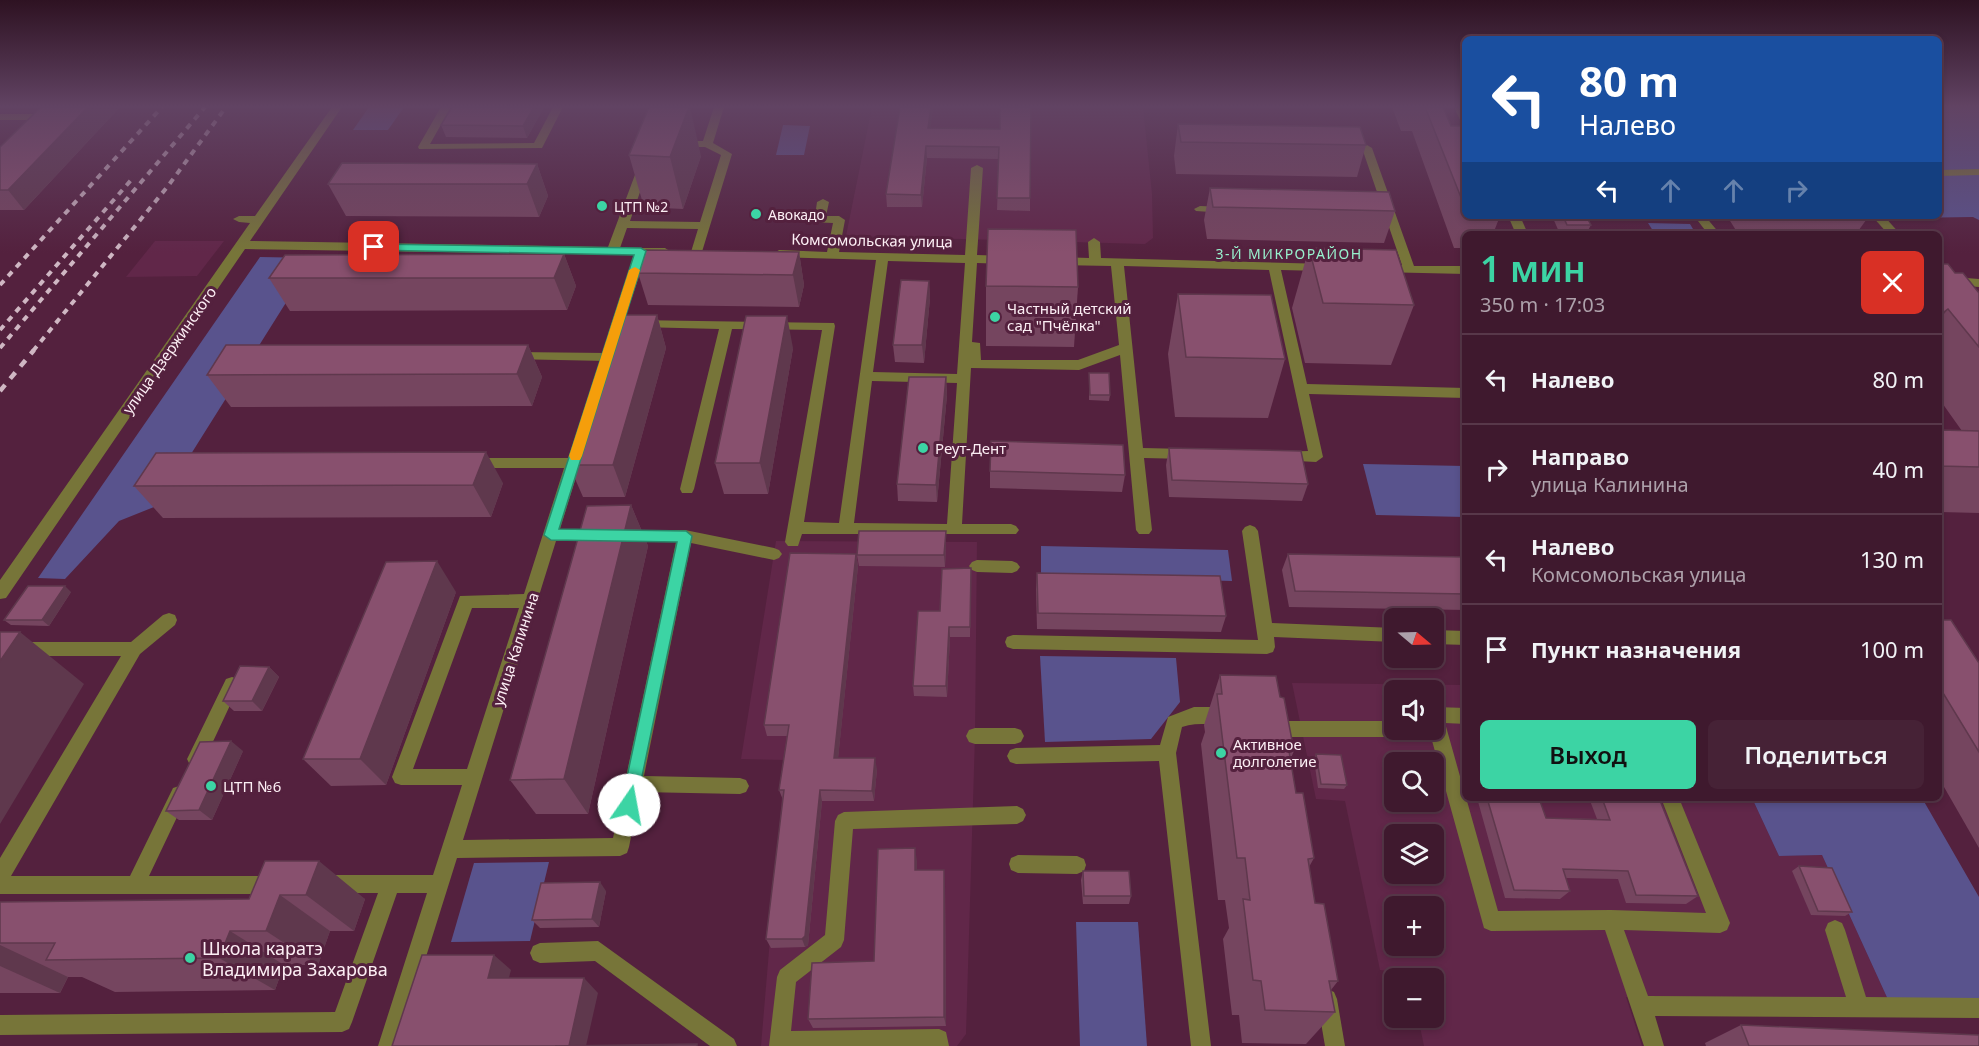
<!DOCTYPE html>
<html lang="ru">
<meta charset="utf-8">
<style>
:root{--surface:#3f192e;--page:#462236;--text:#f1f3f6;--muted:#ada0aa;--line:#58384a;--accent:#3cd4a4}
body{margin:0;font-family:"Noto Sans",sans-serif;background:var(--page);color:var(--text);height:100vh;display:flex;flex-direction:column;font-size:22px;white-space:nowrap}
*{box-sizing:border-box;margin:0}
p{font-size:20px;color:var(--muted)}
.icon{flex:none;width:33px;height:33px;fill:none;stroke:currentColor;stroke-width:2;stroke-linecap:round;stroke-linejoin:round}
.map{position:relative;flex:1;overflow:hidden}
.details{position:absolute;left:1462px;top:231px;width:480px;height:570px;display:flex;flex-direction:column;background:var(--surface);border-radius:9px;box-shadow:0 3px 9px #0003,0 0 0 2px var(--line)}
.details>*{flex:none}
.hud{position:absolute;left:1462px;top:36px;width:480px;height:183px;border-radius:9px;box-shadow:0 3px 9px #0003,0 0 0 2px var(--line);background:#1a4fa0;color:#fff;overflow:hidden}
.needle{width:39px;rotate:109deg}
.buttons{position:absolute;left:1384px;top:608px;display:grid;gap:12px}
.buttons a{display:grid;place-items:center;width:60px;height:60px;border-radius:9px;background:var(--surface);box-shadow:0 3px 9px #0003,0 0 0 2px var(--line);font-size:30px}
.pin{position:absolute;display:grid;place-items:center;width:51px;height:51px;color:#fff;margin:-26px;border-radius:12px;box-shadow:0 3px 9px #0006}
.me{position:absolute;width:66px;margin:-33px;rotate:12deg;stroke-linejoin:round;filter:drop-shadow(0 0 4px #0008)}
.turn{display:flex;align-items:center;gap:21px;height:126px;padding:0 18px;font-size:27px}
.turn .icon{width:78px;height:78px;stroke-width:2.5}
.turn b{display:block;font-size:42px;line-height:51px}
.lanes{display:flex;align-items:center;height:57px;padding:0 18px;background:#0003;justify-content:center;gap:30px;direction:ltr}
.lanes .off{opacity:.35}
.round{display:grid;place-items:center;flex:none;width:63px;height:63px;border-radius:9px;background:var(--page)}
.summary{display:flex;align-items:center;justify-content:space-between;height:102px;padding:0 18px}
h1{font-size:36px;font-weight:600;line-height:45px;color:var(--accent)}
.cta{display:flex;gap:12px;margin-top:auto;padding:12px 18px}
.cta a{flex:1;height:69px;border-radius:9px;background:var(--accent);color:#111;font-size:24px;font-weight:600;line-height:69px;text-align:center}
.cta a+a{background:var(--page);color:var(--text)}
ul{padding:0;list-style:none}
li{display:flex;align-items:center;gap:18px;height:90px;padding:0 18px;border-top:2px solid var(--line)}
li div{flex:1}
li b{display:block;font-size:22px}
li em{font-style:normal}
.map>svg:first-child{display:block}
</style>
<div class="map">
<svg width="1979" height="1046" viewBox="0 0 1979 1046">
<rect width="100%" height="100%" fill="#54213e"/>
<g fill="#612749" fill-rule="evenodd">
<path d="M872,107H1143L1152,194L1153,238L1145,244L846,236Z"/>
<path d="M155,241H224L197,276L126,277Z"/>
<path d="M776,541L977,542L975,736L966,1034L957,1046H761L785,760L741,759Z"/>
<path d="M1292,683L1465,685L1466,798H1752L1779,856L1822,855L1890,1004L1626,997L1642,1046H1424L1418,1017H1434V978H1411L1409,973L1380,970L1345,801L1316,799ZM1395,690H1434V729H1395ZM1395,762H1434V801H1395ZM1395,834H1434V873H1395ZM1395,906H1434V945H1395Z"/>
</g>
<g fill="#59538d">
<path d="M369,107H404L388,130H353Z"/>
<path d="M1940,107H1979V220L1973,217L1905,218L1903,216H1940Z"/>
<path d="M783,125L810,126L804,155H776Z"/>
<path d="M1648,223L1690,224L1696,234H1655Z"/>
<path d="M260,257L314,258L159,505L119,521L65,579L38,578Z"/>
<path d="M1363,464L1465,466V517L1376,515Z"/>
<path d="M1041,546L1228,550L1232,581L1041,576Z"/>
<path d="M1040,656L1176,658L1180,702L1151,739L1045,742Z"/>
<path d="M1752,798H1922L1979,897V1005L1890,1004L1822,855L1779,856Z"/>
<path d="M549,862L530,941L451,942L474,863Z"/>
<path d="M1076,922H1138L1147,1046H1080Z"/>
</g>
<g fill="none" stroke-linecap="round" stroke-linejoin="round">
<g fill="#777539" fill-rule="evenodd">
<path d="M332,107H342L250,241L608,247L639,164H647L649,166L630,221L700,222L721,155L705,147H679L674,144L679,141H703L714,107H724L713,143L732,154L701,255L697,256L691,252L698,229L627,228L620,248H665L671,252L665,256L646,255L620,334L614,338L608,334L634,255L245,249L6,598L0,599V580L250,223L239,222L233,219L239,216H255Z"/>
<path d="M441,107H451L430,144L534,143L553,107H563L542,148L419,149L418,147Z"/>
<path d="M1454,107H1464L1466,125L1461,122Z"/>
<path d="M0,114H49L54,117L49,120H0Z"/>
<path d="M1345,144L1367,145L1372,148L1414,266H1466V274L1378,272V266L1402,265L1363,151L1341,149V145Z"/>
<path d="M977,165L983,168L977,255L1007,256L1013,260L1007,264L977,263L972,342L980,343L981,360H1078L1119,345L1111,266L1058,265L1052,261L1058,257L1089,258L1088,242L1094,238L1100,242L1101,258L1326,264V270L1322,271L1281,270L1307,384L1466,388V398L1309,394L1323,457L1316,462L1278,460L1276,456L1278,452L1308,451L1269,270L1124,266L1143,448L1187,449L1194,454L1187,459L1144,458L1152,530L1149,534H1139L1136,530L1120,355L1079,370L971,368L962,524H1011L1016,526L1019,530L1016,534H802L798,546H788L785,542L822,330L732,329L694,489L692,493H682L680,489L719,329L639,327L633,323L634,320L834,323L835,326L804,522L839,523L876,260L775,257L773,254L779,250L827,252L833,223L786,221L780,218L786,215L815,216L817,202L823,199L829,202L826,216H839L845,220L839,252L965,255L971,168ZM888,261L965,263L957,374L873,372ZM872,381L957,383L947,524L854,523Z"/>
<path d="M1979,169V175L1940,176V170Z"/>
<path d="M1200,206L1225,207L1231,210L1225,213L1196,211L1194,209Z"/>
<path d="M1508,216H1520L1528,234H1516Z"/>
<path d="M1651,216H1705L1720,234H1708L1698,221L1657,219Z"/>
<path d="M1872,216H1884L1900,234H1888Z"/>
<path d="M1940,276L1979,279V287L1940,284Z"/>
<path d="M514,352L607,353L614,357L607,361L509,359L507,356L509,353Z"/>
<path d="M577,446L584,451L560,529H599L604,531L607,535L604,539L599,541H556L463,840L613,838L676,542H623L618,540L615,536L618,532L623,530H685L774,548L779,550L782,554L779,558L774,560L691,543L644,776L740,778L746,780L749,786L746,792L740,794L640,792L629,847L627,853L620,856L457,858L398,1046H378L427,893H397L352,1022L349,1029L342,1032L0,1035V1015L335,1012L378,893H327L320,891L317,884L320,877L327,875H433L462,785H401L395,783L392,777L460,596L524,594L564,468H472L465,463L472,458H568L572,447ZM472,608H519L467,769H413Z"/>
<path d="M1250,525L1255,527L1258,531L1272,623L1395,628V642L1274,637L1275,647L1273,652L1267,654L1013,649L1007,647L1005,642L1007,637L1013,635L1258,640L1242,531L1245,527Z"/>
<path d="M977,560L1012,561L1017,563L1020,567L1017,571L1012,573L977,572L972,570L969,566L972,562Z"/>
<path d="M169,613L175,615L177,620L175,625L140,654L11,876H130L173,788L179,786L185,788L188,794L149,876H276L283,878L286,885L283,892L276,894H0V858L121,656H0V642H131L163,615Z"/>
<path d="M1434,630L1466,631V645L1434,644Z"/>
<path d="M232,677L238,679L240,684L202,765L196,767L190,765L187,759L190,753L226,679Z"/>
<path d="M1194,707H1228L1234,710L1237,715L1234,720C1217,727 1199,721 1182,727L1176,753L1211,1046H1191L1159,761L1016,764L1010,762L1007,756L1010,750L1016,748L1160,745L1168,717Z"/>
<path d="M1435,707L1466,708V724L1445,723L1498,911L1611,910L1706,913L1661,798H1679L1730,923L1727,930L1720,933L1624,930L1648,996L1846,997L1825,930L1828,923L1835,920L1842,923L1845,930L1866,997L1979,998V1018L1655,1016L1664,1046H1644L1605,930L1491,931L1484,928L1431,737H1409L1402,733L1395,737H1279L1273,734L1270,729L1273,724L1279,721H1395V729H1434Z"/>
<path d="M975,728H1015L1021,730L1024,736L1021,742L1015,744H975L969,742L966,736L969,730Z"/>
<path d="M1017,806L1023,809L1026,815L1023,821L1017,824L853,829L844,940L841,947L796,982L791,1031L939,1029L946,1032L949,1046H769L777,977L780,970L825,935L835,821L838,815L844,812Z"/>
<path d="M1018,855L1077,856L1084,859L1086,865L1084,871L1077,874L1018,873L1011,870L1009,864L1011,858Z"/>
<path d="M598,941L734,1039L737,1046H710L595,961L540,963L533,960L530,953L533,946L540,943Z"/>
<path d="M1327,989L1334,992L1337,999L1345,1046H1325L1317,999L1320,992Z"/>
</g>
<g stroke="#cfb7c3" stroke-width="4" stroke-dasharray="6 6" stroke-linecap="butt">
<path d="M0,285L162,107"/>
<path d="M0,330L132,179"/>
<path d="M0,348L205,107"/>
<path d="M33,351L168,186L226,107"/>
</g>
<path stroke="#cfb7c3" stroke-width="4.5" stroke-dasharray="8 8" stroke-linecap="butt" d="M0,391L34,350"/>
</g>
<g fill="#75455f">
<path d="M41,107H120L24,210H0V147Z"/>
<path d="M452,107H544L527,138L446,137L441,125Z"/>
<path d="M900,107H933L930,128L1000,129L1030,198V211L997,210L999,159L927,158L922,207H887L886,194Z"/>
<path d="M1392,107H1425L1451,126L1466,133V216H1500L1493,234H1466V248H1454L1412,131H1401Z"/>
<path d="M1178,124L1366,145L1357,177L1176,174L1174,156Z"/>
<path d="M629,155L701,156L683,209L644,207Z"/>
<path d="M537,164L548,196L539,217L346,216L328,184Z"/>
<path d="M1210,188L1395,211L1384,243L1207,239L1204,220Z"/>
<path d="M1552,216H1586L1591,225L1586,234H1560Z"/>
<path d="M1727,216H1869L1856,234H1742L1740,232H1737Z"/>
<path d="M1309,248L1414,305L1391,365L1305,363L1292,308Z"/>
<path d="M799,252L804,285L799,307L648,305L638,273Z"/>
<path d="M564,254L576,286L567,310L290,311L269,278Z"/>
<path d="M1940,260L1943,264L1955,273L1979,293V513L1940,512V430L1962,431L1940,400Z"/>
<path d="M929,281L930,298L924,363L895,362L893,345Z"/>
<path d="M986,286L1078,287L1074,347L986,346Z"/>
<path d="M1178,294L1285,359L1268,418L1175,417L1168,354Z"/>
<path d="M657,315L666,348L625,497H583L569,465Z"/>
<path d="M528,345L542,377L532,406L231,407L207,375Z"/>
<path d="M793,348L768,494H724L715,463Z"/>
<path d="M1089,373L1110,395L1109,401L1089,400Z"/>
<path d="M946,377L947,395L937,502L898,501L897,484Z"/>
<path d="M1169,448L1308,484L1302,501L1169,497L1166,465Z"/>
<path d="M990,471L1125,475L1122,492L990,488Z"/>
<path d="M503,483L491,517L163,518L134,486Z"/>
<path d="M631,505L648,546L588,814H536L510,780Z"/>
<path d="M946,543L945,567L859,566L857,555Z"/>
<path d="M856,554L858,566L838,758L877,769L874,801H822L808,945L805,947L771,948L766,939L783,800L779,790L787,736H767L764,725Z"/>
<path d="M1288,554L1466,557V610L1289,607L1282,570Z"/>
<path d="M971,568L970,637H950L947,697L914,696L913,686Z"/>
<path d="M1037,573L1226,616L1221,632L1037,629L1036,589Z"/>
<path d="M71,592L49,626L11,625L4,620Z"/>
<path d="M456,592L386,785L331,786L303,759Z"/>
<path d="M1940,620L1979,663V848L1940,780Z"/>
<path d="M269,667L279,677L262,711H234L223,701Z"/>
<path d="M1220,675L1280,697L1294,751L1290,760L1296,793L1314,858L1309,867L1315,903L1338,981L1331,990L1335,1012L1306,1044L1242,1043L1239,1015H1232L1223,939L1229,928L1225,900H1218L1201,744L1205,732L1204,725Z"/>
<path d="M1466,735V756L1461,741Z"/>
<path d="M243,751L212,820H179L166,811Z"/>
<path d="M1316,754L1347,785L1344,789L1318,788L1314,759Z"/>
<path d="M1477,798H1539L1546,818L1597,819L1589,798H1659L1698,896L1686,904L1626,903L1618,879L1566,878L1570,891L1560,899L1505,898Z"/>
<path d="M265,861L365,899L354,931H330L318,965H284L275,990L115,992L82,977H68L60,993H0V902L249,899Z"/>
<path d="M917,861V870L945,882L946,1026L813,1028L808,1019L874,961Z"/>
<path d="M1799,866L1852,912L1845,916L1811,915L1792,871Z"/>
<path d="M1083,871L1131,896L1129,904H1083L1081,880Z"/>
<path d="M606,891L599,927L540,928L532,920Z"/>
<path d="M1741,1025L1979,1046H1706L1705,1043Z"/>
</g>
<g fill="#5f384d">
<path d="M88,107H120L24,210L8,190Z"/>
<path d="M534,107H544L527,138L523,126Z"/>
<path d="M689,107H690L701,156L683,209L670,157Z"/>
<path d="M931,107H933L929,140L928,128Z"/>
<path d="M926,146L927,158L922,207L921,195Z"/>
<path d="M537,164L548,196L539,217L527,184Z"/>
<path d="M799,252L804,285L799,307L793,275Z"/>
<path d="M564,254L576,286L567,310L554,278Z"/>
<path d="M929,281L930,298L924,363L922,345Z"/>
<path d="M1948,309L1940,319V316L1941,314Z"/>
<path d="M657,315L666,348L625,497L613,465Z"/>
<path d="M787,316L793,348L768,494L760,463Z"/>
<path d="M528,345L542,377L532,406L517,374Z"/>
<path d="M946,377L947,395L937,502L936,485Z"/>
<path d="M486,452L503,483L491,517L473,485Z"/>
<path d="M631,505L648,546L588,814L564,779Z"/>
<path d="M946,531V543L945,567L944,555Z"/>
<path d="M856,554L858,566L837,769L834,758Z"/>
<path d="M437,561L456,592L386,785L360,759Z"/>
<path d="M65,586L71,592L49,626L42,620Z"/>
<path d="M949,627L950,637L947,697L946,686Z"/>
<path d="M20,632L84,684L0,824V661Z"/>
<path d="M269,667L279,677L262,711L252,701Z"/>
<path d="M231,741L243,751L212,820L199,810Z"/>
<path d="M875,758L877,769L874,801L872,791Z"/>
<path d="M820,790L822,801L808,945L805,947L802,939Z"/>
<path d="M915,848L917,861V883L915,870Z"/>
<path d="M319,861L365,899L354,931L306,895Z"/>
<path d="M944,870L945,882L946,1026L944,1017Z"/>
<path d="M600,882L606,891L599,927L592,919Z"/>
<path d="M280,895L330,931L318,965L266,931Z"/>
<path d="M230,931L284,965L275,990L219,958Z"/>
<path d="M0,945L68,977L60,993L0,966Z"/>
<path d="M494,955L511,970L505,993L488,978Z"/>
<path d="M584,978L598,993L586,1046H569Z"/>
</g>
<g fill="#88506e" stroke="#5f384d" stroke-width="1.5">
<path d="M41,107H88L8,190H0V147Z"/>
<path d="M452,107H534L523,126L441,125Z"/>
<path d="M649,107H689L670,157L629,155Z"/>
<path d="M900,107H931L928,128L1000,129V107H1031L1030,198H997L999,147L926,146L921,195L886,194Z"/>
<path d="M1425,107H1443L1451,126H1462L1466,133V210Z"/>
<path d="M1178,124L1360,127L1366,145L1181,142Z"/>
<path d="M342,163L537,164L527,184H328Z"/>
<path d="M1210,188L1389,192L1395,211L1213,207Z"/>
<path d="M1563,216H1586L1591,225H1567Z"/>
<path d="M988,229L1076,230L1078,287L986,286Z"/>
<path d="M1309,248L1396,250L1414,305L1323,303Z"/>
<path d="M646,250L799,252L793,275L638,273Z"/>
<path d="M564,254L554,278H269L285,255Z"/>
<path d="M1940,260L1943,264H1948L1955,273H1963L1979,293V347L1948,309L1941,314L1940,313Z"/>
<path d="M901,280L929,281L922,345H893Z"/>
<path d="M1178,294L1271,295L1285,359L1186,357Z"/>
<path d="M618,315H657L613,465H569Z"/>
<path d="M746,316H787L760,463H715Z"/>
<path d="M226,345H528L517,374L207,375Z"/>
<path d="M1089,373H1109L1110,395H1090Z"/>
<path d="M909,377H946L936,485L897,484Z"/>
<path d="M1940,430L1979,431V467L1940,466Z"/>
<path d="M991,441L1123,445L1125,475L990,471Z"/>
<path d="M1169,448L1301,451L1308,484L1172,480Z"/>
<path d="M486,452L473,485L134,486L156,453Z"/>
<path d="M631,505L564,779L510,780L587,506Z"/>
<path d="M859,531H946L944,555H857Z"/>
<path d="M790,553L856,554L834,758H875L872,791L820,790L805,936L802,939H766L784,790H779L789,725H764Z"/>
<path d="M1288,554L1466,557V594L1295,591Z"/>
<path d="M437,561L360,759H303L386,562Z"/>
<path d="M971,568L970,627H949L946,686H913L918,611H940L942,569Z"/>
<path d="M1037,573L1220,576L1226,616L1038,613Z"/>
<path d="M28,586H65L42,620H4Z"/>
<path d="M1940,620H1951L1979,663V752L1940,688Z"/>
<path d="M0,632H20L0,661Z"/>
<path d="M240,666L269,667L252,701H223Z"/>
<path d="M1220,675L1276,676L1280,697L1284,698L1294,751H1289L1296,793H1303L1314,858L1308,859L1315,903L1324,904L1338,981H1329L1335,1012L1265,1010L1261,981L1253,980L1243,899L1250,900L1245,858H1237L1217,694H1222Z"/>
<path d="M231,741L199,810L166,811L200,742Z"/>
<path d="M1316,754L1341,755L1347,785L1321,784Z"/>
<path d="M1487,798H1539L1546,818L1610,820L1602,798H1659L1698,896L1636,895L1628,871L1563,869L1570,891L1514,890Z"/>
<path d="M915,848V870H944V1017L808,1019L812,963L874,961L878,849Z"/>
<path d="M265,861H319L306,895H280L266,931H230L219,958L46,960L55,943H0V902L249,899Z"/>
<path d="M1799,866L1832,868L1852,912L1818,911Z"/>
<path d="M1083,871H1129L1131,896H1084Z"/>
<path d="M600,882L592,919L532,920L541,883Z"/>
<path d="M422,955H494L488,978H584L569,1046H392Z"/>
<path d="M1741,1025L1979,1035V1046H1749Z"/>
<path d="M697,1044V1046H555Z"/>
</g>
<linearGradient id="sky" x2="0" y2="1"><stop stop-color="#2e1222"/><stop offset="0.42" stop-color="#614363"/><stop offset="1" stop-color="#614363" stop-opacity="0"/></linearGradient>
<rect width="1979" height="253" fill="url(#sky)"/>
<path fill="#3cd4a4" stroke="#278a6b" stroke-width="1.5" d="M374,244L641,248L646,251L559,529L686,531L692,536L635,810L629,813L624,810L621,805L677,542L551,540L544,535L634,255L370,250V245Z"/>
<path fill="#f59e0b" d="M635,267L640,270L582,456L580,460H571L569,456L629,270Z"/>
<g fill="#3cd4a4" stroke="#54213e" stroke-width="2">
<circle cx="602" cy="206" r="6"/>
<circle cx="756" cy="214" r="6"/>
<circle cx="995" cy="317" r="6"/>
<circle cx="923" cy="448" r="6"/>
<circle cx="1221" cy="753" r="6"/>
<circle cx="211" cy="786" r="6"/>
<circle cx="190" cy="958" r="6"/>
</g>
<g text-anchor="middle" dominant-baseline="central" stroke-width="6" stroke-linejoin="round" paint-order="stroke">
<g font-size="14" fill="#fceef4" stroke="#54213e" text-anchor="start">
<text x="614" y="206">ЦТП №2</text>
<text x="768" y="214">Авокадо</text>
</g>
<g font-size="14" letter-spacing="1.5" fill="#98f2ce" stroke="#54213e">
<text x="1289" y="253">3-Й МИКРОРАЙОН</text>
</g>
<g font-size="15" fill="#fceef4" stroke="#54213e">
<text transform="translate(872 240) rotate(1)">Комсомольская улица</text>
<text transform="translate(169 350) rotate(-55)">улица Дзержинского</text>
<text transform="translate(515 649) rotate(-72)">улица Калинина</text>
</g>
<g font-size="15" fill="#fceef4" stroke="#54213e" text-anchor="start">
<text x="1007" y="308">Частный детский<tspan x="1007" dy="17">сад "Пчёлка"</tspan></text>
<text x="935" y="448">Реут-Дент</text>
<text x="1233" y="744">Активное<tspan x="1233" dy="17">долголетие</tspan></text>
<text x="223" y="786">ЦТП №6</text>
</g>
<g font-size="18" fill="#fceef4" stroke="#54213e" text-anchor="start">
<text x="202" y="948">Школа каратэ<tspan x="202" dy="21">Владимира Захарова</tspan></text>
</g>
</g>
</svg>
<div class="buttons">
<a><svg class="needle" viewBox="-14 -14 28 28"><path d="M0-13l5 13h-10z" fill="#e53935"/><path d="M0 13l5-13h-10z" fill="#ada0aa"/></svg></a>
<a><svg class="icon" aria-label="sound" viewBox="0 0 24 24"><path d="M4 9h4l5-4v14l-5-4H4zM17 9q2 3 0 6"/></svg></a>
<a><svg class="icon" aria-label="search" viewBox="0 0 24 24"><circle cx="10" cy="10" r="6"/><path d="M15 15l6 6"/></svg></a>
<a><svg class="icon" aria-label="layers" viewBox="0 0 24 24"><path d="M12 4l9 5-9 5-9-5zM3 14l9 5 9-5"/></svg></a>
<a>+</a>
<a>−</a>
</div>
<div class="pin" style="left:374px;top:247px;background:#d93025"><svg class="icon" aria-label="arrive" viewBox="0 0 24 24"><path d="M6 21V4h12l-3 4 3 4H6"/></svg></div>
<svg class="me" style="left:629px;top:805px" viewBox="-20 -20 40 40"><circle r="19" fill="#fff"/><path d="M0-13L10 11 0 6-10 11z" fill="#3cd4a4"/></svg>
<div class="hud">
<div class="turn"><svg class="icon" aria-label="left" viewBox="0 0 24 24"><path d="M17 20v-9H6M10 6l-5 5 5 5"/></svg><div><b>80 m</b>Налево</div></div>
<div class="lanes"><svg class="icon" aria-label="left" viewBox="0 0 24 24"><path d="M17 20v-9H6M10 6l-5 5 5 5"/></svg><svg class="icon off" aria-label="ahead" viewBox="0 0 24 24"><path d="M12 20V5M6 11l6-6 6 6"/></svg><svg class="icon off" aria-label="ahead" viewBox="0 0 24 24"><path d="M12 20V5M6 11l6-6 6 6"/></svg><svg class="icon off" aria-label="right" viewBox="0 0 24 24"><path d="M7 20v-9h11M14 6l5 5-5 5"/></svg></div>
</div>
<section class="details">
<div class="summary"><div><h1>1 мин</h1><p>350 m · 17:03</p></div><a class="round" style="background:#d93025;color:#fff"><svg class="icon" aria-label="close" viewBox="0 0 24 24"><path d="M6 6l12 12M18 6L6 18"/></svg></a></div>
<ul>
<li><svg class="icon" aria-label="left" viewBox="0 0 24 24"><path d="M17 20v-9H6M10 6l-5 5 5 5"/></svg><div><b>Налево</b></div><em>80 m</em></li>
<li><svg class="icon" aria-label="right" viewBox="0 0 24 24"><path d="M7 20v-9h11M14 6l5 5-5 5"/></svg><div><b>Направо</b><p>улица Калинина</p></div><em>40 m</em></li>
<li><svg class="icon" aria-label="left" viewBox="0 0 24 24"><path d="M17 20v-9H6M10 6l-5 5 5 5"/></svg><div><b>Налево</b><p>Комсомольская улица</p></div><em>130 m</em></li>
<li><svg class="icon" aria-label="arrive" viewBox="0 0 24 24"><path d="M6 21V4h12l-3 4 3 4H6"/></svg><div><b>Пункт назначения</b></div><em>100 m</em></li>
</ul>
<div class="cta"><a>Выход</a><a>Поделиться</a></div>
</section>
</div>
